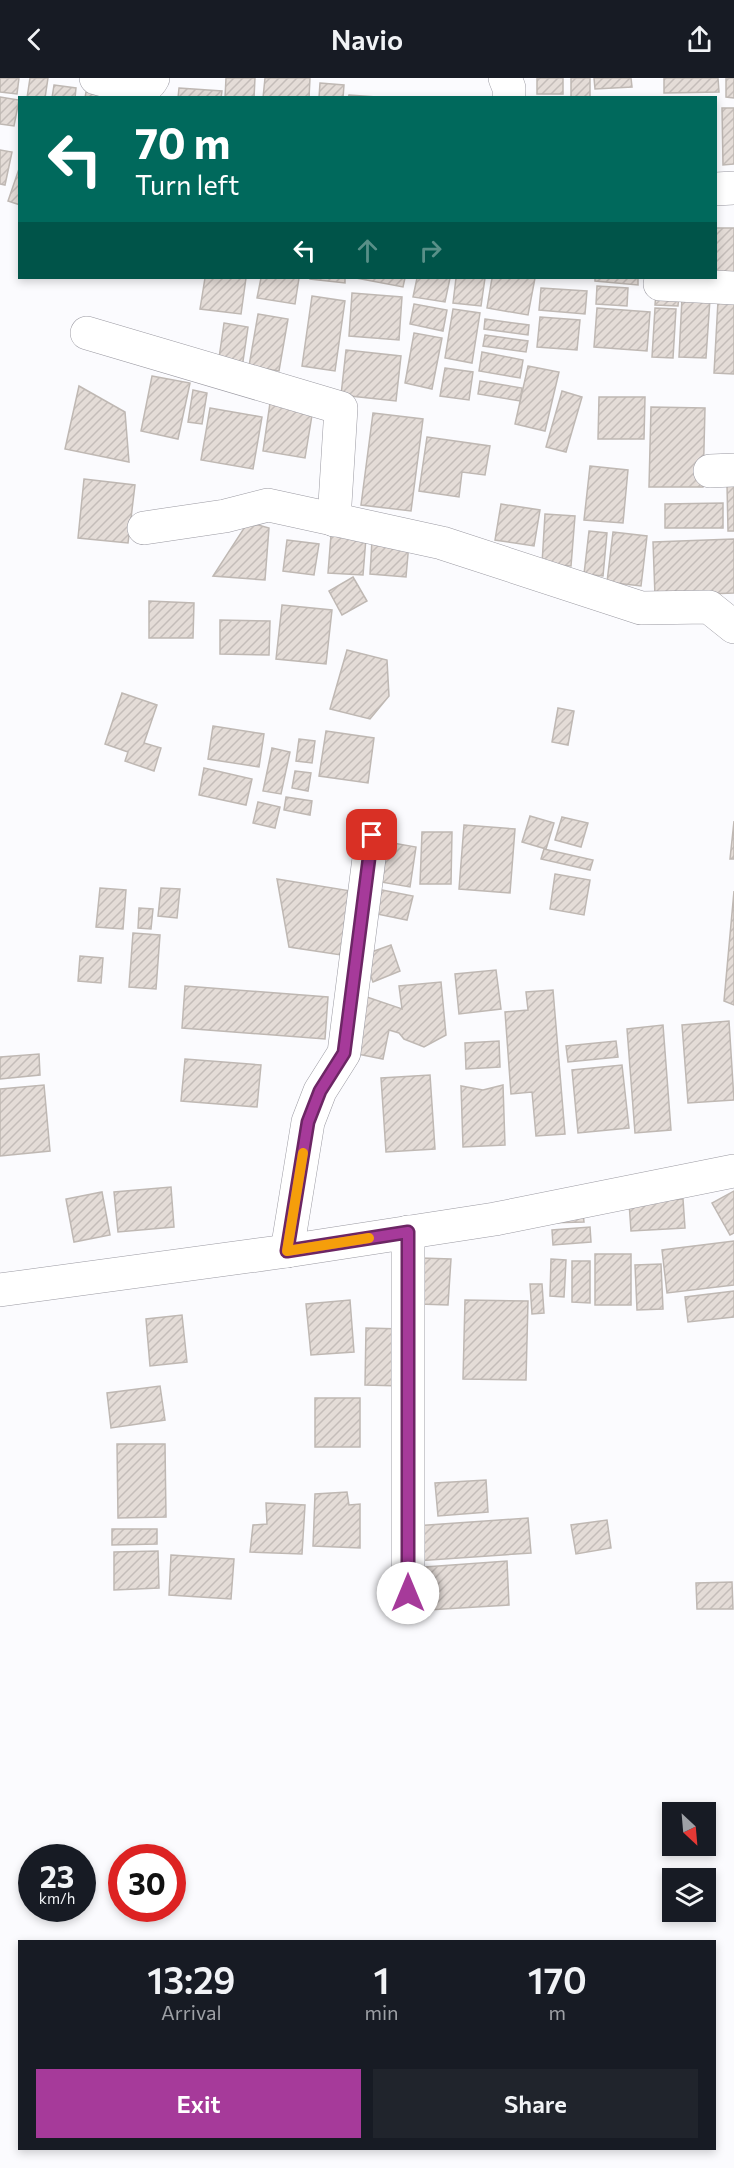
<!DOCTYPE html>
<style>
:root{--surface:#171b24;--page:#20242c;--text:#f1f3f6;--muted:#9ea1a6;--accent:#a63a9a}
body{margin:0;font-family:Commissioner,sans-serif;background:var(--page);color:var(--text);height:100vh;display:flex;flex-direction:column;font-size:22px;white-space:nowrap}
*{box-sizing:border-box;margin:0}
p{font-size:20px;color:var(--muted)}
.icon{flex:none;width:33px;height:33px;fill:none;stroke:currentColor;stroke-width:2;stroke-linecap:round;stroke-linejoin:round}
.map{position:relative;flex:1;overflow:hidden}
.sheet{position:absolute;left:18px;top:1862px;width:698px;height:210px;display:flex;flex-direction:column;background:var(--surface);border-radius:0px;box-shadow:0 3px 9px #0003}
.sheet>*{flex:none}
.top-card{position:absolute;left:18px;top:18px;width:699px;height:183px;border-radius:0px;box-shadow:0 3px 9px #0003;background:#00695c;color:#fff;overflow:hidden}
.needle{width:39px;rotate:154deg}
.tools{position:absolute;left:662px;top:1724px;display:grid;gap:12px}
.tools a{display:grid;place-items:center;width:54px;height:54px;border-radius:0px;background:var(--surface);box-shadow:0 3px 9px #0003;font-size:30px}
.speed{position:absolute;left:18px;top:1766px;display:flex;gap:12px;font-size:30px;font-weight:700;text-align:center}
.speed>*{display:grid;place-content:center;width:78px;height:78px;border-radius:50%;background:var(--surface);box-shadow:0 3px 9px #0003;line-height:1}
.speed small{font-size:15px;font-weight:400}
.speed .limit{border:9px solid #d22;background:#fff;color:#111}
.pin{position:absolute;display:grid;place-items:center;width:51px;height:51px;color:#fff;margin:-26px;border-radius:12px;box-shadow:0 3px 9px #0006}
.me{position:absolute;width:66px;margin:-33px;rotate:0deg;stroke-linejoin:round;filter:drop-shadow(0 0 4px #0008)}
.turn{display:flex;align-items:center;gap:21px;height:126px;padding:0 18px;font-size:27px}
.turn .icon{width:78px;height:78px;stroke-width:2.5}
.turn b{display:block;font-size:42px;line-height:51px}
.lanes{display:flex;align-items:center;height:57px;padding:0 18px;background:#0003;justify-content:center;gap:30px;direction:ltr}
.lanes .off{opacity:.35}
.eta{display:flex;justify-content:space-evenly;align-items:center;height:102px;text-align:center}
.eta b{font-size:36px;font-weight:600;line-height:42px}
.primary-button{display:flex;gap:12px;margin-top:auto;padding:12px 18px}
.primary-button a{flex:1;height:69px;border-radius:0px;background:var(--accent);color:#fff;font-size:24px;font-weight:600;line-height:69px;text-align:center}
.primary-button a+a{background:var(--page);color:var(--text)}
header{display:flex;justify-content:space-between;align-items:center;height:78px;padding:0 18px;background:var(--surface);font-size:27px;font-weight:600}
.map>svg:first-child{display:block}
</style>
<header><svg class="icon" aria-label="back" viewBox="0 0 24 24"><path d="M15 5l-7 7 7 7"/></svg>Navio<svg class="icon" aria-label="share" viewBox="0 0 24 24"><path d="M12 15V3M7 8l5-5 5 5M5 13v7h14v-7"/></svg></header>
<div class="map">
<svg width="734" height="2090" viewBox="0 0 734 2090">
<defs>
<pattern id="building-hatch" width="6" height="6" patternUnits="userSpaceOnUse" patternTransform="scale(1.5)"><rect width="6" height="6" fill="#e4dcd7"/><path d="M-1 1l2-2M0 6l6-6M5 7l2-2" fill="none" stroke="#c4bdb9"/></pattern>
</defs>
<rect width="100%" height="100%" fill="#fbfbfe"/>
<g fill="url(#building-hatch)" stroke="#bfb8b3" stroke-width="1.5">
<path d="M0,0H19L17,16L0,14Z"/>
<path d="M30,0H48L45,20H27Z"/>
<path d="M226,0H255L254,20H225Z"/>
<path d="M265,0H310L309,20H263Z"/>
<rect x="537" y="0" width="26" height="16"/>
<rect x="571" y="0" width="19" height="20"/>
<path d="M594,0H631L632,9L595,11Z"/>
<path d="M664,0H718L719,14L664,15Z"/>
<path d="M726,0H734V20L726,19Z"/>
<path d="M320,5L344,7L343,20H319Z"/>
<path d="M54,7L76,10L75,20H52Z"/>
<path d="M179,10L222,13L221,20H178Z"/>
<path d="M86,14L119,20H85Z"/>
<path d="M349,17L376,19V20H348Z"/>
<path d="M0,19L19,22L14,48L0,46Z"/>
<path d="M722,30H734V86L723,87Z"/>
<path d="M0,72L12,74L5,107L0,106Z"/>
<path d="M20,88V127L8,123Z"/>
<rect x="716" y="150" width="18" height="49"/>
<path d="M205,200H246L241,236L200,231Z"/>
<path d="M261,200H299L295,226L257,220Z"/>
<path d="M310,200H345V205L310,201Z"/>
<path d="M356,200H405L403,209Z"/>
<path d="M417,200H450L445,224L413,219Z"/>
<path d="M456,200H485L481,228L453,225Z"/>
<path d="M492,200H535L528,237L487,230Z"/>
<path d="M595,200H638V207L595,203Z"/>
<path d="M597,208L628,210L627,228L596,226Z"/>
<path d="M541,210L587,213L585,236L539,232Z"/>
<path d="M656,214L679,215L678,228L655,227Z"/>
<path d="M352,215L402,219L399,262L349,258Z"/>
<path d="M312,218L345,223L335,293L302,288Z"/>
<path d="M682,220L710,221L706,280L679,279Z"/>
<path d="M718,223L734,224V296L714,295Z"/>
<path d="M414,226L447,232L443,253L410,246Z"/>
<path d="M597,230L650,234L647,273L594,269Z"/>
<path d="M655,230L676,231L673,280L652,279Z"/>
<path d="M453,231L480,235L472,285L445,280Z"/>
<path d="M258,236L288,241L279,293L249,288Z"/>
<path d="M540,239L580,242L577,272L537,269Z"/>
<path d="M485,241L529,247L528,257L484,251Z"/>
<path d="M224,245L248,249L242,290L218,287Z"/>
<path d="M414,255L442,260L432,311L405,305Z"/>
<path d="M485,257L528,263L526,274L483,268Z"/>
<path d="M346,272L401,278L396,323L341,317Z"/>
<path d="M482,274L523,282L520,300L479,293Z"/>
<path d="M528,288L559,294L545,353L515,346Z"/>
<path d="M445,290L473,294L469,322L440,318Z"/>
<path d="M152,298L190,305L178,361L141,353Z"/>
<path d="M480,303L522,310L520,323L478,316Z"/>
<path d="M79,308L125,334L129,384L65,371Z"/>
<path d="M193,312L207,315L202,346L188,344Z"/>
<path d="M562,313L582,319L566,374L546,369Z"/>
<path d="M599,319H645L644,361H598Z"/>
<path d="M270,325L313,331L305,380L263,373Z"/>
<path d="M651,329L705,330L703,409H649Z"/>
<path d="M210,330L262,339L253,391L201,382Z"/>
<path d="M373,335L423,341L411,433L361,427Z"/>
<path d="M427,359L490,368L485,397L462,394L459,419L419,413Z"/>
<path d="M590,388L628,392L623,445L584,442Z"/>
<path d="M84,401L135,407L128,465L78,460Z"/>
<path d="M727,407H734V453H728Z"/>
<path d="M723,425V450H665V426Z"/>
<path d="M501,426L540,432L534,468L495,462Z"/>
<path d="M545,436L575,438L571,488L542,486Z"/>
<path d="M248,444L269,450L265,502L213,498Z"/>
<path d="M589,453L607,455L603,498L584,496Z"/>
<path d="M613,454L647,458L641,508L607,504Z"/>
<path d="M331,457L366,460L363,497L328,495Z"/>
<path d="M734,461V515L655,518L653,464Z"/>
<path d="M287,462L319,466L314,497L283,493Z"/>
<path d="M372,462L409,465L406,499L370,496Z"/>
<path d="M353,499L367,523L342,537L329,513Z"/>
<path d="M149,523L194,525L193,560H149Z"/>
<path d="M282,527L332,532L326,586L276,581Z"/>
<path d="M220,542L270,543L269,577L220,576Z"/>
<path d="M347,572L387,582L389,618L370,641L330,631Z"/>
<path d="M122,615L157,627L144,665L161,670L154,693L125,683L128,674L105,666Z"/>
<path d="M558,630L574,633L568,667L552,664Z"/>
<path d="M213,648L264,656L259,689L208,681Z"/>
<path d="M326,653L374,660L368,705L319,698Z"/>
<path d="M299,661L315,663L312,685L296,683Z"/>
<path d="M272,670L290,674L281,716L263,713Z"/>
<path d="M204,690L252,701L246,727L199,717Z"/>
<path d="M295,693L311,695L308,713L292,710Z"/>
<path d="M286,719L312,723L310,737L284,732Z"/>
<path d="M258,724L280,729L275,750L253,745Z"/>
<path d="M530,738L554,745L546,771L522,764Z"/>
<path d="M562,739L588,745L581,769L555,762Z"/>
<path d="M734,743V781H730Z"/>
<path d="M464,747L515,751L510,815L459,811Z"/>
<path d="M422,754H452L451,806H420Z"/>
<path d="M376,762L416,769L410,809L369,802Z"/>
<path d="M544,771L593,782L590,792L541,781Z"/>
<path d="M555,796L590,802L584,837L550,831Z"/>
<path d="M277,801L351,813L341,877L289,869Z"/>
<path d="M100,810L126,812L123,851L96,849Z"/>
<path d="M161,810L180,811L177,840L158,838Z"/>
<path d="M377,811L413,818L407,842L372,835Z"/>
<path d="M734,813V927L724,923Z"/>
<path d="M139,830L153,831L151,851L138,850Z"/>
<path d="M133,855L160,857L156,911L129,909Z"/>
<path d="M391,867L400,893L373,904L363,877Z"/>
<path d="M80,878L103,880L101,905L78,903Z"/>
<path d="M496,892L501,931L459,936L455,896Z"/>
<path d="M441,904L446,957L424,969L404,961L399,955L389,952L383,981L357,976L364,918L402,931L399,908Z"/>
<path d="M185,908L328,919L325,961L182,950Z"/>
<path d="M553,912L565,1056L536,1058L532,1014L511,1016L505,934L528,932L526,914Z"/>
<path d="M729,943L734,1022L688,1025L682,947Z"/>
<path d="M663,947L671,1052L635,1055L627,951Z"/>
<path d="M499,963L500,989L466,991L465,965Z"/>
<path d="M616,963L618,979L568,984L566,968Z"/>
<path d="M39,976L40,997L0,1001V979Z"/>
<path d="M185,981L261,987L257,1029L181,1023Z"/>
<path d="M622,987L629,1050L578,1055L572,992Z"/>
<path d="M430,997L435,1071L386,1074L381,1000Z"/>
<path d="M44,1007L50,1073L0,1078V1011Z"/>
<path d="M503,1007L505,1067L463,1069L461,1008L483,1012Z"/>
<path d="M171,1109L174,1149L118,1154L114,1114Z"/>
<path d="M734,1113V1155L730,1157L712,1125Z"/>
<path d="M102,1114L110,1157L74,1164L66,1121Z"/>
<path d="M683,1121L685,1150L631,1153L629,1124Z"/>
<path d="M583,1135L584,1144L544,1145Z"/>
<path d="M590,1149L591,1164L553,1167L552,1152Z"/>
<path d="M734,1163V1207L667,1215L662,1172Z"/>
<rect x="595" y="1176" width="36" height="51"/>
<path d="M421,1180L451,1181L448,1227L419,1226Z"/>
<path d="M551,1181L566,1182L564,1219L550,1218Z"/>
<path d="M572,1183H590V1225L572,1224Z"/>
<path d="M661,1186L663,1231L637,1232L635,1187Z"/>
<path d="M530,1206H542L544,1235L532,1236Z"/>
<path d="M734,1213V1239L688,1244L685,1219Z"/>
<path d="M350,1222L354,1274L311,1277L306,1226Z"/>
<path d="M465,1222L528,1223L526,1302L463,1301Z"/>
<path d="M182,1237L187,1284L150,1288L146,1241Z"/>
<path d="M366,1250L402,1251L401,1308L365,1307Z"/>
<path d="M160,1308L165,1342L111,1350L107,1315Z"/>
<rect x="315" y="1320" width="45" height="49"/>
<path d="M117,1366H165L166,1439L118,1440Z"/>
<path d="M486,1402L488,1434L438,1438L435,1405Z"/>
<path d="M347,1414L349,1427L360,1426V1470L313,1468L315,1416Z"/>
<path d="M266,1425L305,1427L302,1476L250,1474L253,1447L267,1446Z"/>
<path d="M528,1440L531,1475L416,1483L414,1448Z"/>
<path d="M607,1442L611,1470L576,1476L571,1447Z"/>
<path d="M112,1451H157V1466L112,1467Z"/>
<path d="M158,1473L159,1510L114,1512V1474Z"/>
<path d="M171,1477L234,1481L231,1521L169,1517Z"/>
<path d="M507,1483L509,1527L428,1532L425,1489Z"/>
<path d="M732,1504L733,1531H697L696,1505Z"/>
</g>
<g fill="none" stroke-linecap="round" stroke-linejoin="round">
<g stroke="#9b9aa2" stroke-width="34">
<g id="street">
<path d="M96,0C113,4 143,20 153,0"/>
<path d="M505,0L509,10V20"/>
<path d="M716,111L734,110"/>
<path d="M660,206L734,210"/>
<path d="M87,255L341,330L334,442"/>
<path d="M710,393L734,392"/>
<path d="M144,450L225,438L268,427L442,465L641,530L709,529L734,549"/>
<path d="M287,1173L308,1044L320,1013L344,975L372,757"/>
<path d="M0,1212L287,1173L495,1141L734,1093"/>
<path d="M408,1515V1154"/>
</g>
</g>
<use href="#street" stroke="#fff" stroke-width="33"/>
</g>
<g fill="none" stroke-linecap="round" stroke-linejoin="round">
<g stroke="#6c2664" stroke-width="15">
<path id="route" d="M372,757L344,975L320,1013L308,1044L287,1173L408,1154V1515"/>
</g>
<use href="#route" stroke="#a63a9a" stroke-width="10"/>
<path stroke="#f59e0b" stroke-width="10" d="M303,1075L287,1173L369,1160"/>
</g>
</svg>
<div class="tools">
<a><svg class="needle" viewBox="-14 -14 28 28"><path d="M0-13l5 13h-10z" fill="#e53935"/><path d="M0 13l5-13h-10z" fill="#9ea1a6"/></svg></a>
<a><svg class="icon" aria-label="layers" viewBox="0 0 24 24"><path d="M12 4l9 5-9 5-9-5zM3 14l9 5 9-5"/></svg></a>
</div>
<div class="speed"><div>23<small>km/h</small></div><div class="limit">30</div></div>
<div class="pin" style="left:372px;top:757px;background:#d93025"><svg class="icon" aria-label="arrive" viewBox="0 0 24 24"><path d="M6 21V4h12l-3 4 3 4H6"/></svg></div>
<svg class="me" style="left:408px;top:1515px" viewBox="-20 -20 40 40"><circle r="19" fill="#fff"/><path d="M0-13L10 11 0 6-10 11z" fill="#a63a9a"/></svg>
<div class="top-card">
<div class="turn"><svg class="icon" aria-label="left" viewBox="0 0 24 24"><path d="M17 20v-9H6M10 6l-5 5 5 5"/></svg><div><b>70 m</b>Turn left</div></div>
<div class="lanes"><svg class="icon" aria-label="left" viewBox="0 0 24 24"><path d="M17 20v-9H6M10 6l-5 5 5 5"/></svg><svg class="icon off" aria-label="ahead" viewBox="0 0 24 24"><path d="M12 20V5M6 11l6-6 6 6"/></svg><svg class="icon off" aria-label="right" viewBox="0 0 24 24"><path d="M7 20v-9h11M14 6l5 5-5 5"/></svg></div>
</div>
<section class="sheet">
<div class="eta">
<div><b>13:29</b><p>Arrival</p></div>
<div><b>1</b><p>min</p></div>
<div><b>170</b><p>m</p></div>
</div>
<div class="primary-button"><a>Exit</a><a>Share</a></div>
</section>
</div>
